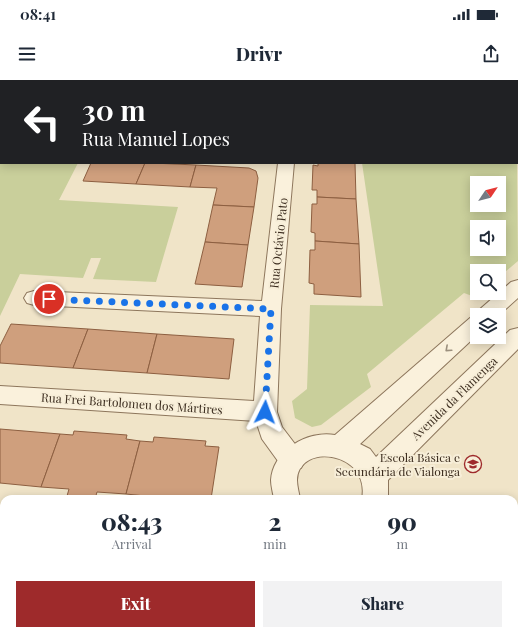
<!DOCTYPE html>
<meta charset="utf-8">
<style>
:root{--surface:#fff;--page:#f2f2f3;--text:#1f2937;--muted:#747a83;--accent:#9e2a2b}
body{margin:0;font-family:"Playfair Display",serif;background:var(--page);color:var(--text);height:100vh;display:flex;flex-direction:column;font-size:15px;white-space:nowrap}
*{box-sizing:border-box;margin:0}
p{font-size:13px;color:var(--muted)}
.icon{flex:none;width:22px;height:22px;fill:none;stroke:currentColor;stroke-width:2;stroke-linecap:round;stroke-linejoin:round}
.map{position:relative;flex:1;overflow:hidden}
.sheet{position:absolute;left:0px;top:415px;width:518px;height:140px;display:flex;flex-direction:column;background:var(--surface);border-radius:12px 12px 0 0;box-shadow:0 2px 10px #0003}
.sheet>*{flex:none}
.guide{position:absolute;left:0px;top:0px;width:518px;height:84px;box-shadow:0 2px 10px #0003;background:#202124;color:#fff;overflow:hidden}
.needle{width:26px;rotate:55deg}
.buttons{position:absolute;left:470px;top:96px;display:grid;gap:8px}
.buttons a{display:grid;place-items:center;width:36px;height:36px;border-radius:0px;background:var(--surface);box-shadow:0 2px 10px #0003;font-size:20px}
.pin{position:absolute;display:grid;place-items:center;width:34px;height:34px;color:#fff;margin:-17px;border:2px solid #fff;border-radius:50%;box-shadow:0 1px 4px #0007}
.me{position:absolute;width:44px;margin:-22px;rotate:3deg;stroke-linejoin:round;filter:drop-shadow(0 0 3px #0008)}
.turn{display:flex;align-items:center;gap:14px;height:84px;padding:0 16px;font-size:18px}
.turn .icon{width:52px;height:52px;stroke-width:2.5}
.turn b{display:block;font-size:28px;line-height:34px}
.eta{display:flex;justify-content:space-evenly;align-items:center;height:68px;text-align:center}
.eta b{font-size:24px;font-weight:800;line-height:28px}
.cta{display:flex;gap:8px;margin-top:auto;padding:8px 16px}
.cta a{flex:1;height:46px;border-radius:0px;background:var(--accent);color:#fff;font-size:16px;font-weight:800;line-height:46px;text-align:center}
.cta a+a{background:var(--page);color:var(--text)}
.status{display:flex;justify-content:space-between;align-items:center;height:28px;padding:0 20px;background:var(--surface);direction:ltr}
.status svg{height:11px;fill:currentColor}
header{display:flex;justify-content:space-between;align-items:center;height:52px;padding:0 16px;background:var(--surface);font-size:18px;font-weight:800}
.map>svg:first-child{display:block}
</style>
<div class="status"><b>08:41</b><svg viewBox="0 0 49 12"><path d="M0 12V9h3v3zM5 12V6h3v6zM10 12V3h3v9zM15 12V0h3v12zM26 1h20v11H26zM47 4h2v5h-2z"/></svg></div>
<header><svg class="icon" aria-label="menu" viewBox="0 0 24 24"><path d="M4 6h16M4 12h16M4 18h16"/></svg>Drivr<svg class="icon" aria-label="share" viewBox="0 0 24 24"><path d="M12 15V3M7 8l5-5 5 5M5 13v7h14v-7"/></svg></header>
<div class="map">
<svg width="518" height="555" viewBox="0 0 518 555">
<rect width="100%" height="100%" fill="#f0e4c8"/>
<g fill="#c9cf9b" fill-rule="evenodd">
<path d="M0,0H203L1,1V83H78L59,120L178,127L156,202L93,199L101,178H91L83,198L20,194L0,236Z"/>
<path d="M517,77L518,181L499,197V191H477V213H480L475,217L464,213L367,294L371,307L321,345L312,347L295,338L292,321L307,309L310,225L383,226L362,83H517ZM477,103H499V125H477ZM477,147H499V169H477Z"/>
</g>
<g fill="#cf9f7d" stroke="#8d5f41">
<path d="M91,83H145L136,104L83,101Z"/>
<path d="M145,83H152L196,85L190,107L136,104Z"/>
<path d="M318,83H355L356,119L317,117V110H312L313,85L318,86Z"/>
<path d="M196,85L249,88L256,91L258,98L254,127L213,125L217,108L190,107Z"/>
<path d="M317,117L356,119L359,164L315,161V153L311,152L312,124H317Z"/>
<path d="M213,125L254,127L248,165L205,162Z"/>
<path d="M315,161L359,164L361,217L314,214V204L309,203L310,170H315Z"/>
<path d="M205,162L248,165L242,207L195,204Z"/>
<path d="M11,244L88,249L73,288L0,283V266Z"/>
<path d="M88,249L157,254L147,293L73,288Z"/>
<path d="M157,254L234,259L229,299L147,293Z"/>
<path d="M0,349L60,354L41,407L0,403Z"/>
<path d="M74,351L127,355L126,359L140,361L126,414L97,412L95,419L67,416L69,409L41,407L60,354L73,355Z"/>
<path d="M154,357L206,361L205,366L219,367L211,419H155V417L126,414L140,361L153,362Z"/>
<path d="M337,551H411L416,555H334Z"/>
</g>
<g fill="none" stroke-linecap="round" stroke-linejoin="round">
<g stroke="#8d765c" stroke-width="2">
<path id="service" d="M7,551H27L26,555H6Z"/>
</g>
<g stroke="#8d765c" stroke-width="2">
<g id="minor">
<rect x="287" y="0" width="14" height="1"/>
<path d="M445,0H461L462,1H446Z"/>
<path d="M278,83H294L281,229L277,332L282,347L301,372L305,380L301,388L292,391L283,388L262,359L256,341L0,324V306L254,321L260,236L34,225L27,223L24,218L27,213L34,211L262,221Z"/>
<path d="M469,551H502L503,555H470Z"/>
</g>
</g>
<g stroke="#8d765c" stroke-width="2">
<g id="tertiary">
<path d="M518,200V218L499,235H477V255L360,364L370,369L376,377L510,250L518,248V269L388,400V419H362C371,371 298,362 297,400C297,406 299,413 300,419H274C273,413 271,406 271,400C273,371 307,350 335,355L470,238L476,236L479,230L511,202Z"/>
<path d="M107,551H141L140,555H106Z"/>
<path d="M192,551H225L224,555H191Z"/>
</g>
</g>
<use href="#service" fill="#faf1dc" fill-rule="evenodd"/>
<use href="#minor" fill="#faf1dc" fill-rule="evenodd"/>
<use href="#tertiary" fill="#faf1dc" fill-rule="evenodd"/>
</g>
<defs><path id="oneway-chevron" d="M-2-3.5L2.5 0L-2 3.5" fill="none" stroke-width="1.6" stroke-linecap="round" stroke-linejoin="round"/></defs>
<use stroke="#9c907e" href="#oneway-chevron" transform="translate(448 269) rotate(138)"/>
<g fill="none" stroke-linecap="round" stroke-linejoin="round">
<path stroke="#1a73e8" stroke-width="7" stroke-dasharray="0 12.6" d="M49,219L271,229L265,332"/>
</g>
<defs>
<g id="school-ring" transform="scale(0.9)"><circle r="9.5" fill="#f7eed8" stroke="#9e2a2b" stroke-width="1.5"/><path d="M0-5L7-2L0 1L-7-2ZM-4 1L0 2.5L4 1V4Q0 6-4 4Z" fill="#9e2a2b"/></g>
</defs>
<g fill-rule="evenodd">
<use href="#school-ring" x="473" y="384"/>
</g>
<g text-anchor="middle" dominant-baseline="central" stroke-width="4" stroke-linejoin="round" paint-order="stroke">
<g font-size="12" fill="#3d2e20" stroke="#f7eed8">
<text transform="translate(278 163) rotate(-84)">Rua Octávio Pato</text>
<text transform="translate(454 318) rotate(-44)">Avenida da Flamenga</text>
<text transform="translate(132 323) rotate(4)">Rua Frei Bartolomeu dos Mártires</text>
</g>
<g font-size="12" fill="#3d2e20" stroke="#f7eed8" text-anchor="end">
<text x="460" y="377">Escola Básica e<tspan x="460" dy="14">Secundária de Vialonga</tspan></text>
</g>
</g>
</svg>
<div class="buttons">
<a><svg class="needle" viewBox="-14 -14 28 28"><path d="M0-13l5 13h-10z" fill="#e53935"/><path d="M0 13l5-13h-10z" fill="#747a83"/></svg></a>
<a><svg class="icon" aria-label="sound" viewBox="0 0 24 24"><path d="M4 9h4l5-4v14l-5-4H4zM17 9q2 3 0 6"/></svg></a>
<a><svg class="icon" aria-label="search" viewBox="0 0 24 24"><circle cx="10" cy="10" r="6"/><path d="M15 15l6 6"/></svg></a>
<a><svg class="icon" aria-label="layers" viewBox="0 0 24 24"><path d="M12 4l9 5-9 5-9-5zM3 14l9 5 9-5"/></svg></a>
</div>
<div class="pin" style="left:49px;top:219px;background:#d93025"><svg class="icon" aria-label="arrive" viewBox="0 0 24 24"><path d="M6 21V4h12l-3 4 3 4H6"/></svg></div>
<svg class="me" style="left:265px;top:332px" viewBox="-20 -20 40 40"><path d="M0-17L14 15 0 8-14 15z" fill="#1a73e8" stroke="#fff" stroke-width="4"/></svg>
<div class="guide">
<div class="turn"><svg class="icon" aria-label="left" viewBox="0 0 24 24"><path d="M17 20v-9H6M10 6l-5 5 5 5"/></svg><div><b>30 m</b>Rua Manuel Lopes</div></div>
</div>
<section class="sheet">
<div class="eta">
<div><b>08:43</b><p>Arrival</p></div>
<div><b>2</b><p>min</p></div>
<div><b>90</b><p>m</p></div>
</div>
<div class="cta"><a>Exit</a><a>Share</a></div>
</section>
</div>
